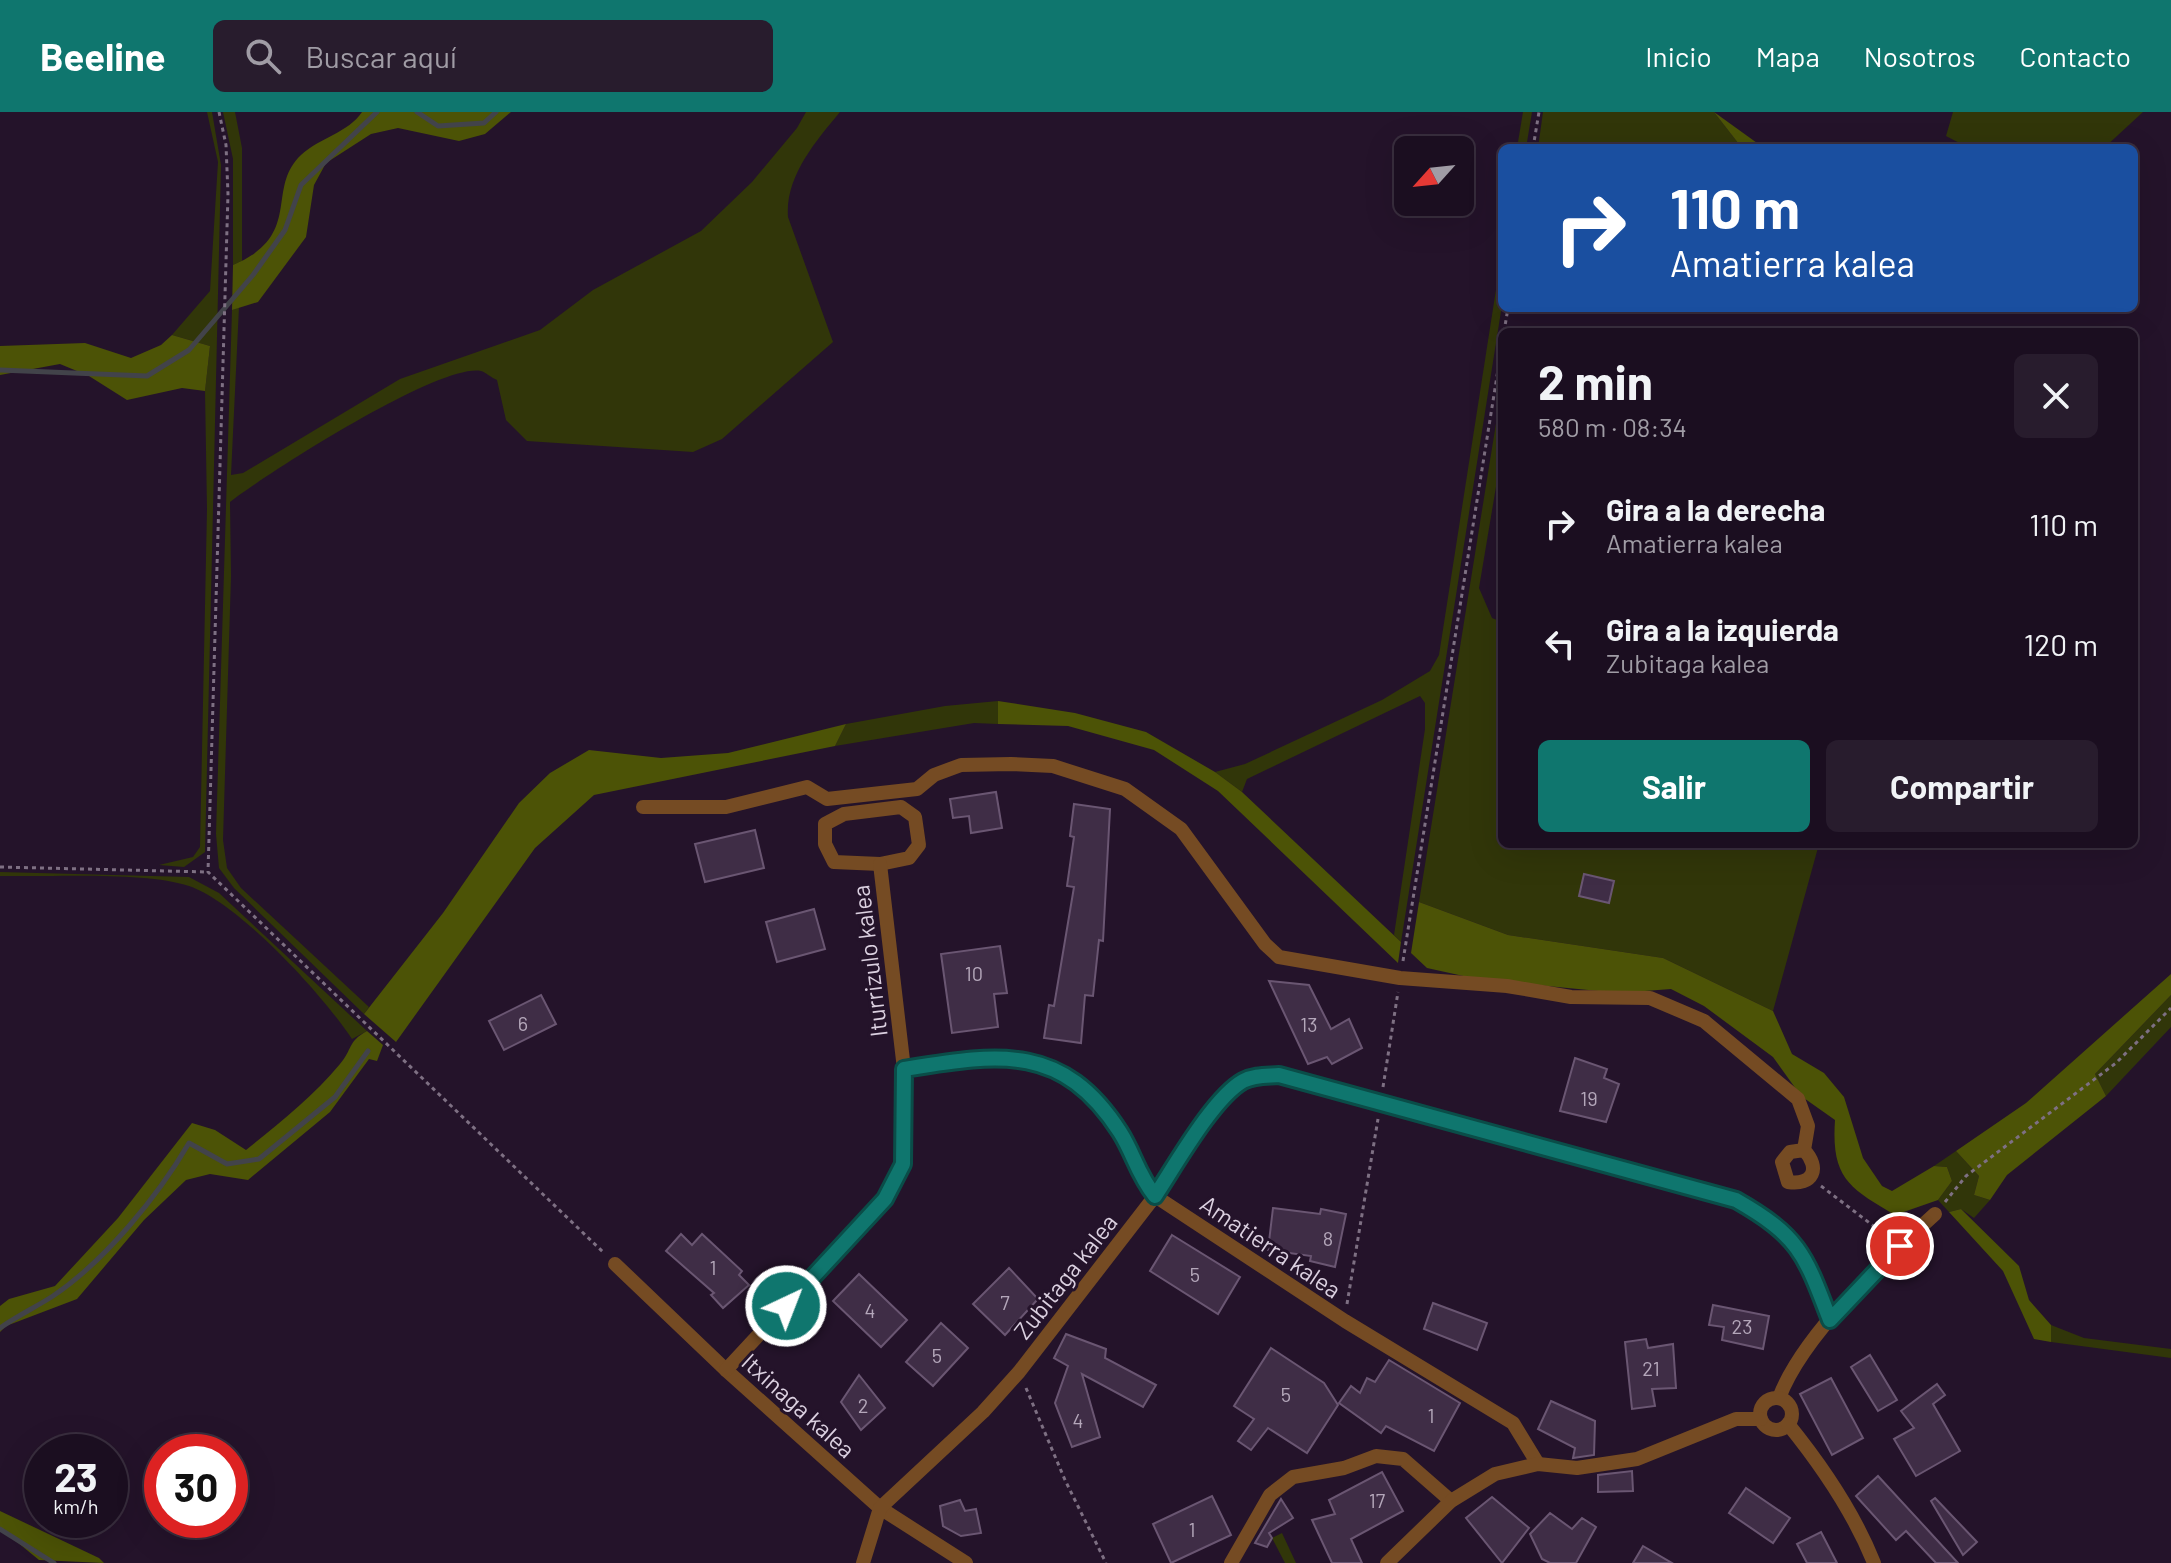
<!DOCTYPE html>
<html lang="es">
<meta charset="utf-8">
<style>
:root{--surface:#1b0e20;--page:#281c2d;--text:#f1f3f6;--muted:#a09ca5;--line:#392e3e;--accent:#0f766e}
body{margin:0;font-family:Barlow,sans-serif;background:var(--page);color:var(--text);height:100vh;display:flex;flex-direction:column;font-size:30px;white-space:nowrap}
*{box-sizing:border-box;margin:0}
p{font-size:26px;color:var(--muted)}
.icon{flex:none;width:44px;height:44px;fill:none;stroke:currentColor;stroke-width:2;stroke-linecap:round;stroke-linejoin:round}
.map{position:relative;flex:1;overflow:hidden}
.details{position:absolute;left:1498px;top:216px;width:640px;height:520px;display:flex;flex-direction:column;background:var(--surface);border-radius:12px;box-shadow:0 8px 32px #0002,0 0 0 2px var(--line)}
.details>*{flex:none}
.guide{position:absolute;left:1498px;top:32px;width:640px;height:168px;border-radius:12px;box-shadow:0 8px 32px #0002,0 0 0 2px var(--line);background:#1a4fa0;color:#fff;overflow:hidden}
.needle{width:52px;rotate:243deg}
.tools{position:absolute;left:1394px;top:24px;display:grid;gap:16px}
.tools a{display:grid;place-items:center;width:80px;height:80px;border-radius:12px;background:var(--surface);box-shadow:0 8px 32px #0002,0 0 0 2px var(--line);font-size:40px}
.speed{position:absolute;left:24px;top:1322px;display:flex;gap:16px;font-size:40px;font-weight:700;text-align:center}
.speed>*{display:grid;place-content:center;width:104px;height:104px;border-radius:50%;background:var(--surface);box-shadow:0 8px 32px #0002,0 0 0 2px var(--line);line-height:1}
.speed small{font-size:20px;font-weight:400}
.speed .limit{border:12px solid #d22;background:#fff;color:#111}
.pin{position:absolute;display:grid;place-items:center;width:68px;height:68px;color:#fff;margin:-34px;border:4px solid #fff;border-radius:50%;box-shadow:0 2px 8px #0007}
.me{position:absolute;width:88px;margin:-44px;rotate:43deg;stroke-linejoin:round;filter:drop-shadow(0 0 6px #0008)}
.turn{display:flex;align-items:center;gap:28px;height:168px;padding:0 40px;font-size:36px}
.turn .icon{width:104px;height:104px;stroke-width:2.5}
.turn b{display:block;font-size:56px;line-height:68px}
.round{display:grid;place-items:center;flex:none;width:84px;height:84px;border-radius:12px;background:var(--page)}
.overview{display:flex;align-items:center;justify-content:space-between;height:136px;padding:0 40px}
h1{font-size:48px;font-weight:700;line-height:60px}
.action{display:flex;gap:16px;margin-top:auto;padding:16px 40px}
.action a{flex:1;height:92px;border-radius:12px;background:var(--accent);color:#fff;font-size:32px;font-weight:700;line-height:92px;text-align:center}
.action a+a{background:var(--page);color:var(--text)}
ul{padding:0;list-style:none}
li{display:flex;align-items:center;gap:24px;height:120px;padding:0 40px}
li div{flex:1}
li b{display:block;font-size:30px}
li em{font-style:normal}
header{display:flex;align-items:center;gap:48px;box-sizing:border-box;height:112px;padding:0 40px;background:var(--accent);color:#fff}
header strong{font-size:38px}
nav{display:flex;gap:44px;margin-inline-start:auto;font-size:28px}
.search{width:560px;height:72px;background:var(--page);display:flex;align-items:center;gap:20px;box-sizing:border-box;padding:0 28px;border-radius:12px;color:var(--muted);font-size:30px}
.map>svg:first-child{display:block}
</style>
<header>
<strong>Beeline</strong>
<div class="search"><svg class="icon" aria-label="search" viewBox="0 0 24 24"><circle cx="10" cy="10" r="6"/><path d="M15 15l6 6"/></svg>Buscar aquí</div>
<nav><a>Inicio</a><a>Mapa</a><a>Nosotros</a><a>Contacto</a></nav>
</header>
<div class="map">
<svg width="2171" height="1451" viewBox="0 0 2171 1451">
<rect width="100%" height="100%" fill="#24132a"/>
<g fill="#313609">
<path d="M207,0H212L221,53L205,740L184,755L159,753L193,745L200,735L207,397L205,279L210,234L172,223L210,179L218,50Z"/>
<path d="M223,0H235L242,36V149L233,153V47Z"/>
<path d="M806,0H840C815,30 785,65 788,105L833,230L722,327L693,340L527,329L506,308L497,268C492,266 485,260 481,259C439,251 268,361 230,390L231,464L223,728L227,756L241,776L369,895L364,902L234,776L219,756L216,722L232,198L239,195L231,363L243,361L400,267L540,218L593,178L701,119L752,70L797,16Z"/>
<path d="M1523,0H1532L1526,36H1517Z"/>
<path d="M1543,0H1714L1742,36H1538Z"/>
<path d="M1953,0H2143L2104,36H1969L1946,24Z"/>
<path d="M1502,139V193L1401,830L1394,823L1425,617V591L1420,584L1247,667L1242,680L1215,660L1245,652L1382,588L1430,559L1439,543Z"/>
<path d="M1502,274V339L1479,476L1492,506L1502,510V732H1819L1773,899L1663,846L1508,823L1419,790Z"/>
<path d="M998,589V612L974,611L835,634L846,612L945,594Z"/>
<path d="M0,760L189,765L219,781L367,919L352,927C323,883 239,791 189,774C146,759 50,765 0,764Z"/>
<path d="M2171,883V915L2106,984L2095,962Z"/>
<path d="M1956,1039L1979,1064L1974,1083L1990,1088L1974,1106L1961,1097L1949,1100L1938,1088L1952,1069L1947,1055L1934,1054Z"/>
<path d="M2051,1213L2084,1226L2171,1237V1246L2051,1230Z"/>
<path d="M1282,1421L1296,1451H1285L1272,1426Z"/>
</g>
<g fill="#4c5306">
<path d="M362,0H511L485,22L459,29L398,16L371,22L326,51L314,73L306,125L258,190L232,198L233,153C304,123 265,77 301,43C319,26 348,21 362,0Z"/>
<path d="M1714,0L1764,36H1742Z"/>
<path d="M172,223L210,234L205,279L182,276L127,288L89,264L60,252L0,263V234L85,231L131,246L161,233Z"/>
<path d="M998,589L1075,601L1146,620L1215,660L1242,680L1401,830L1398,851L1218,679L1154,638L1068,614L998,612Z"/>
<path d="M846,612L835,634L594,683L535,736L396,930L364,902L443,801L519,691L550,661L589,638L661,646L728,641Z"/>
<path d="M1419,790L1508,823L1663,846L1773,899L1792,942L1824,961L1844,985L1863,1046L1882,1074L1892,1079L1934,1054L1947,1055L1952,1069L1938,1088L1895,1103C1849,1076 1831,1066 1835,1008L1801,984L1773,945L1704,894L1671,877L1619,881L1477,867L1427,856L1411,841Z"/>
<path d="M2171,862V883L2095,962L2106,984L2007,1063L1990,1088L1974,1083L1979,1064L1956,1039L2026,991Z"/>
<path d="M367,919L383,933L377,949L369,947L330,1000L248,1068L210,1062L186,1068L144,1108L77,1187L6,1214L0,1220V1194L9,1187L55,1174L118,1106L192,1011L215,1018L246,1038C278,1012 313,985 340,952C353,937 347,930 367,919Z"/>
<path d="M1961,1097L2019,1154L2029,1188L2051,1213V1230L2034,1227L2003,1159L1949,1100Z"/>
<path d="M0,1399L99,1446L104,1451L39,1448L0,1416Z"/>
</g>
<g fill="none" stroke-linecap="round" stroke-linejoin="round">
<g stroke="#42434a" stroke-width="5">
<path d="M417,0L438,14L484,11L496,0"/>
<path d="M0,258L147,264L189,238L253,163L285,118L301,73L377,0"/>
<path d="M0,1216C17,1204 36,1195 53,1184C105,1149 158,1084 189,1031L227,1052L259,1047L335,985L368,939"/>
<path d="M0,1417L54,1451"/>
</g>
</g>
<g fill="#3f2d46" stroke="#6a5672" stroke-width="2">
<path d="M996,680L1002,716L971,721L969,704L953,706L950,687Z"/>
<path d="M1074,692L1110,697L1103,829L1099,828L1093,884L1085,883L1081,931L1044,926L1049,893L1054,894L1074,775L1067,774L1074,725L1070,724Z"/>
<path d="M755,718L764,756L705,770L695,732Z"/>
<path d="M1584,762L1614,769L1609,791L1579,784Z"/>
<path d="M814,797L825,837L777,850L766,810Z"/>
<path d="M1000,834L1007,881L994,882L998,915L952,921L941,842Z"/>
<path d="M1269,869L1309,873L1331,917L1349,907L1362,936L1332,952L1327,945L1308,952Z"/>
<path d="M541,883L556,912L504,938L489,909Z"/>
<path d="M1575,946L1607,957L1604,966L1619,972L1606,1010L1560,999Z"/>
<path d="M1273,1096L1320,1102L1321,1097L1346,1102L1335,1155L1310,1149L1311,1144L1268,1138Z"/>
<path d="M681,1122L692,1133L702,1122L742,1159L739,1163L749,1173L723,1196L711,1183L714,1181L666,1139Z"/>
<path d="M1172,1123L1240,1165L1218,1202L1150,1159Z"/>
<path d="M1009,1156L1038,1187L1005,1223L973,1192Z"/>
<path d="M859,1162L907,1208L881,1235L833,1189Z"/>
<path d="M1433,1191L1487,1211L1477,1238L1424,1217Z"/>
<path d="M1713,1193L1769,1204L1763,1237L1722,1228L1724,1215L1709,1213Z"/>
<path d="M941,1211L968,1236L933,1274L906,1250Z"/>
<path d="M1066,1222L1106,1237L1105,1246L1156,1273L1143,1295L1082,1262L1100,1325L1072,1335L1055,1291L1068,1254L1054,1246Z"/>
<path d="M1646,1227L1648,1236L1673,1232L1676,1276L1652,1277L1655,1294L1632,1297L1625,1230Z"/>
<path d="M1271,1236L1324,1271L1338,1293L1307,1341L1268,1316L1251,1338L1238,1329L1254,1307L1234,1294Z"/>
<path d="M1870,1243L1897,1288L1878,1299L1851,1255Z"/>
<path d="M1389,1248L1460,1291L1434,1339L1386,1314L1381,1321L1339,1291L1351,1274L1360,1281L1367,1266L1375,1270Z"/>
<path d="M859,1263L885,1296L861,1318L841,1290Z"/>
<path d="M1831,1266L1863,1326L1832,1343L1800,1282Z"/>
<path d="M1937,1272L1945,1283L1933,1292L1960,1339L1916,1364L1894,1327L1914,1316L1901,1299Z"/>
<path d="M1551,1289L1595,1309L1594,1343L1573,1346L1575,1336L1538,1317Z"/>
<path d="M1632,1359L1633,1379L1598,1380V1363Z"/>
<path d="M1382,1360L1403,1399L1351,1427L1362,1451H1332L1312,1408L1335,1402L1329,1388Z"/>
<path d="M1878,1364L1925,1415L1958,1451H1936L1906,1419L1896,1428L1856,1384Z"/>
<path d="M1746,1376L1790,1406L1773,1431L1729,1401Z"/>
<path d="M1212,1384L1231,1423L1171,1451L1153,1412Z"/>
<path d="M1492,1385L1529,1416L1502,1451L1466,1406Z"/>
<path d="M1935,1386L1977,1430L1963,1443L1931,1389Z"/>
<path d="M1281,1387L1293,1406L1269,1421L1272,1426L1267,1435L1255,1431Z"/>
<path d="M960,1388L965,1399L976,1397L981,1421L961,1424L943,1414L940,1394Z"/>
<path d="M1550,1401L1572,1417L1582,1406L1596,1415L1576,1451H1550L1542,1447L1530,1422Z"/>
<path d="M1821,1420L1837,1451H1807L1797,1432Z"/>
<path d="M1643,1434L1672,1451H1633Z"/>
</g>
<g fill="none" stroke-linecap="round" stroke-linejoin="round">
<g stroke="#7e7083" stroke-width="3" stroke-dasharray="4 4" stroke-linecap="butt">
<path d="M219,0L226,33L228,82L208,760L604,1141"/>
<path d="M1533,36L1539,0"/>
<path d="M1504,220L1508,196"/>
<path d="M0,755L208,760"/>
<path d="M1403,849L1502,233"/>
<path d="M1383,975L1398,880"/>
<path d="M1821,1074L1888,1125"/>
<path d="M1945,1090L1966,1064L2116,951L2171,896"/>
<path d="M1347,1192L1378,1007"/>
<path d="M1026,1276L1065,1368L1106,1451"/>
</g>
<g stroke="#754b23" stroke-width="14">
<path d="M643,695H726L807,675L827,687L917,677L934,663L961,653L1011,652L1053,654L1125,677L1181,717L1265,832L1279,845L1400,866L1507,874L1571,885L1650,886L1704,909L1798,987L1808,1014L1804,1038C1821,1056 1813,1074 1788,1070L1782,1050L1790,1040L1804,1038"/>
<path d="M901,695L915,705L919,733L909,746L880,752L834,750L825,732V712L844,702Z"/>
<path d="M904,957C997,942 1062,930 1120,1020C1134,1042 1138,1062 1155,1084L1345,1209L1513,1311L1538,1352"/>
<path d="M615,1152L726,1258L880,1396L966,1451"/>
<path d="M726,1258L885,1087L903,1052L904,957L880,752"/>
<path d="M1779,1286C1803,1222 1884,1148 1935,1102"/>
<circle cx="1776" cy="1302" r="16"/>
<path d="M1788,1312C1822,1354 1854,1401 1874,1451"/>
<path d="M863,1451L880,1396L983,1300L1019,1260L1155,1084L1207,1006L1240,970L1257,964L1279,963L1736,1088C1799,1124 1805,1141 1830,1208"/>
<path d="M1231,1451L1270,1383L1293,1365L1344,1356L1376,1344L1403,1347L1451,1389"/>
<path d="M1387,1451L1451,1389L1495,1362L1538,1352L1577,1356L1637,1347L1736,1307H1761"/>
</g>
</g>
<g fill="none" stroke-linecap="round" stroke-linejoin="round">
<g stroke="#0a4d48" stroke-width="20">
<path id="route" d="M786,1194L885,1087L903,1052L904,957C998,942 1062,930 1120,1020C1134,1042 1137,1061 1155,1084C1175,1054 1213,986 1243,969C1254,963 1267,964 1279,963L1736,1088C1799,1124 1805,1142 1830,1208L1900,1134"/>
</g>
<use href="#route" stroke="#0f766e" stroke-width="14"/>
</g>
<g text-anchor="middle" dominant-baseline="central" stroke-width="6" stroke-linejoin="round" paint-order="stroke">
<g font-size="20" fill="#b4a7ba">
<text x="974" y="861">10</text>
<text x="523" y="911">6</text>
<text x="1309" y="912">13</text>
<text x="1589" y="986">19</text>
<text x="1328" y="1126">8</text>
<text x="713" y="1155">1</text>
<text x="1195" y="1162">5</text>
<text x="1005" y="1190">7</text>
<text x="870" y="1198">4</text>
<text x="1742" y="1214">23</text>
<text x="937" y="1243">5</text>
<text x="1651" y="1256">21</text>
<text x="1286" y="1282">5</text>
<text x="863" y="1293">2</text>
<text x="1431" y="1303">1</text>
<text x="1078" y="1308">4</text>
<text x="1377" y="1388">17</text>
<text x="1192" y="1417">1</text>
</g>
<g font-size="24" fill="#dbd0e0" stroke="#24132a">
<text transform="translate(869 849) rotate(-97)">Iturrizulo kalea</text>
<text transform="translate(1271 1134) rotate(34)">Amatierra kalea</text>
<text transform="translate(1065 1164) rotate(-52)">Zubitaga kalea</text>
<text transform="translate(799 1293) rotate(42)">Itxinaga kalea</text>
</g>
</g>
</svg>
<div class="tools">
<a><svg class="needle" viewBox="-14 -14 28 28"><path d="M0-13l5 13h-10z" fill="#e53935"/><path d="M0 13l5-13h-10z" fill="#a09ca5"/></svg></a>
</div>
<div class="speed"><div>23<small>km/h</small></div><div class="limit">30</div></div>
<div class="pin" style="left:1900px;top:1134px;background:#d93025"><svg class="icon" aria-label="arrive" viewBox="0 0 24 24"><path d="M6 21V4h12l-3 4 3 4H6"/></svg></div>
<svg class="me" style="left:786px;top:1194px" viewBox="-20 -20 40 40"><circle r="17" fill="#0f766e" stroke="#fff" stroke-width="3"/><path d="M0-11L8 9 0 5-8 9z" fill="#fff"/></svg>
<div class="guide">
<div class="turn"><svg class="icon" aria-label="right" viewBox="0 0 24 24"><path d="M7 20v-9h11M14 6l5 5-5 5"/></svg><div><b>110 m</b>Amatierra kalea</div></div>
</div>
<section class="details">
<div class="overview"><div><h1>2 min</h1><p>580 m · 08:34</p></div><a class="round"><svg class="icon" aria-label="close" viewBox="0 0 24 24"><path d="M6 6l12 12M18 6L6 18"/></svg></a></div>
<ul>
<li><svg class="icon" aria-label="right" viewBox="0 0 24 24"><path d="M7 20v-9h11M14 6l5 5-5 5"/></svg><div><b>Gira a la derecha</b><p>Amatierra kalea</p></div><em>110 m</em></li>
<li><svg class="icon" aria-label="left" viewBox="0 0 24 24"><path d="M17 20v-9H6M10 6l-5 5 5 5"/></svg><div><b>Gira a la izquierda</b><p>Zubitaga kalea</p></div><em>120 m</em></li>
</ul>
<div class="action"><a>Salir</a><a>Compartir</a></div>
</section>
</div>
